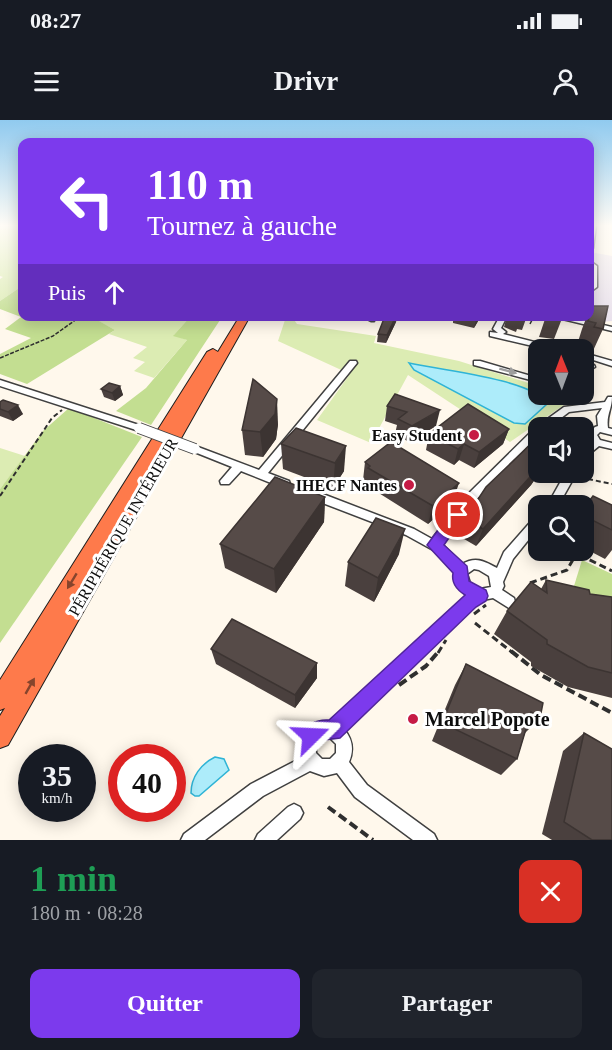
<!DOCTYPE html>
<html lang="fr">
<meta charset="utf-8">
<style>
:root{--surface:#171b24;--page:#20242c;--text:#f1f3f6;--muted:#9ea1a6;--accent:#7c3aed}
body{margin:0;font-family:Georgia,serif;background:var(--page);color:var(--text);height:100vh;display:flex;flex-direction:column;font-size:22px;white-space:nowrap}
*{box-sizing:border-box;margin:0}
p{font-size:20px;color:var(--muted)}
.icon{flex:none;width:33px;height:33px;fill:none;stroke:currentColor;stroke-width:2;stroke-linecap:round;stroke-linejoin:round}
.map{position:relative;height:720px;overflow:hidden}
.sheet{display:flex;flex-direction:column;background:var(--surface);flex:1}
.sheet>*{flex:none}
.banner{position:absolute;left:18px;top:18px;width:576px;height:183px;border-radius:12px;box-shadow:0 3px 15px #0003;background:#7c3aed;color:#fff;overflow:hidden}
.needle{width:39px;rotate:359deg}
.tools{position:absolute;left:528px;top:219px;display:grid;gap:12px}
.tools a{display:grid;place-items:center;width:66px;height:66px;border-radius:12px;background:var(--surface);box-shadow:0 3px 15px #0003;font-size:30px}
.speed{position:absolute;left:18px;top:624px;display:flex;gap:12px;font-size:30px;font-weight:700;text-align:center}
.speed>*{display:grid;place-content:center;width:78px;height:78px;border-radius:50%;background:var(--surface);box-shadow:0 3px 15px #0003;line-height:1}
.speed small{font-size:15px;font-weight:400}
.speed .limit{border:9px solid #d22;background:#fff;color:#111}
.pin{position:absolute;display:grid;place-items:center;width:51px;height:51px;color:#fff;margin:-26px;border:3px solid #fff;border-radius:50%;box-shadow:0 2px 6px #0007}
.me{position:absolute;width:66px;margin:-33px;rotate:69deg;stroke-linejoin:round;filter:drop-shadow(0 0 4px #0008)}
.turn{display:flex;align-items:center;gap:21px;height:126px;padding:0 30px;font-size:27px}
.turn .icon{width:78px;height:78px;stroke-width:2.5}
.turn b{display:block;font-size:42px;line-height:51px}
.then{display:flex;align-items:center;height:57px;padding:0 30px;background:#0003;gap:12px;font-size:22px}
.round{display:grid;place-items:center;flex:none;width:63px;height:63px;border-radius:12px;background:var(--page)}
.head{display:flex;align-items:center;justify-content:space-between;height:102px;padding:0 30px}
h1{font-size:36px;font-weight:800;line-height:45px;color:#1e9e55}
.primary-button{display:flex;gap:12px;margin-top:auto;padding:12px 30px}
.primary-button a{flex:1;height:69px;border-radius:12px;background:var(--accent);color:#fff;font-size:24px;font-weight:800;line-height:69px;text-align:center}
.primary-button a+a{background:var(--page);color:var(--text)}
.status{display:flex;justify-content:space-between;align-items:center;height:42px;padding:0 30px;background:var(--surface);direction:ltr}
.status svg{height:16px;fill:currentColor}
header{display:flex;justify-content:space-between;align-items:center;height:78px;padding:0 30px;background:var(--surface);font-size:27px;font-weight:800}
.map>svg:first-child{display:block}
</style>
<div class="status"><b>08:27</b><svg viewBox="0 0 49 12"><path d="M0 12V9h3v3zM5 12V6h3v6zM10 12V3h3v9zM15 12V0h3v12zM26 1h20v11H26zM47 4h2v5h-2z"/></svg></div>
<header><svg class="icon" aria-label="menu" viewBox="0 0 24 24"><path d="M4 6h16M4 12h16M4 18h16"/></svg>Drivr<svg class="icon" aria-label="person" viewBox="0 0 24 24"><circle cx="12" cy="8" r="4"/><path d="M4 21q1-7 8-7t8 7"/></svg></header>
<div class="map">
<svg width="612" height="720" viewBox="0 0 612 720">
<rect width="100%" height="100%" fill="#fff8ec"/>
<path fill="#e8e0ec" d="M590,132L612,136V201L601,202L575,197L590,196Z"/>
<g fill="#dcecb3">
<path d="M0,106H22V166L0,181V159L3,157L0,156Z"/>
<path d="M91,197H190L174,215L187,220L154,258L134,251L145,242L133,238L147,227L109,214L115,210Z"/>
<path d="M286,197H292L297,204L376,216L374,223L459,241L538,266V274L563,275L574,278L510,322L408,255L371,323L317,300L350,254L278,221Z"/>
<path d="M0,328L25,336L0,369Z"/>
</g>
<g fill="#c3de91">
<path d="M22,166V196L92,197L115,210L27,264L0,254V234L31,218L5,209L21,197L0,189V181Z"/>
<path d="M190,197H222L151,305L116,291L146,268L187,220L173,216Z"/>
<path d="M69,288L142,317L0,523V369L43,311Z"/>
<path d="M582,440L612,454V484L574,466Z"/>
</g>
<g fill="#adecfa" stroke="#2fb4d6" stroke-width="1.5">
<path d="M409,243C436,249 537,260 547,284L525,304L514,303L414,250Z"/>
<path d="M215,637L224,639L229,650L199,676H195L191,673C191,657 201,644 215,637Z"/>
</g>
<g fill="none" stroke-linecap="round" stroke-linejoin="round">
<g stroke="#404040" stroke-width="3">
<g id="minor">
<path d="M590,106H596L593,128L590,130Z"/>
<path d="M590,141L597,146V167L590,172Z"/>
<path d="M368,196H375L374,201H371L367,199Z"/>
<path d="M500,196H507L501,208L506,212L503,214L566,230H550L490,216V212L498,213L493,209Z"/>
<path d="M550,196H565L612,207V211Z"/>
<path d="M584,233L612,241V246L584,237Z"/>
<path d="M350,241H356L357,243L268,353L289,361L290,364L289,367H281L241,351L229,364H221L220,361L232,347L192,331L190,329L192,327H198L259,350Z"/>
<path d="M474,241H480L538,258V262L474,245Z"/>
<path d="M584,244L594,245L595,247L591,249L584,248Z"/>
<path d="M0,260L142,306L144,308L142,310H136L0,266Z"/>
<path d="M584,260L588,262V266H584Z"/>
<path d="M608,277H612C612,289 606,295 608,308L612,309V315L600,312L597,315L600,320L612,323V329L599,326L588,335L584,336V328L591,322L586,315L595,307L598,306L597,296L602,288L569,292L548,308H538V315L473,383L442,424L462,444C476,436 484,441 497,448L504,432L534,398L538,397V408L513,439L503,462L504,466L502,470L514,478L515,482L514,486L509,488L493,478L483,480L475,485L344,609C353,620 354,630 349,642L367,665L434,714L437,720H413L355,677L337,653L324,656L310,651L263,676L205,720H181L184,714L251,664L301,638C295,619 309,602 329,602L468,476L459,468L455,460V453L435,431L406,415L307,377L306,374L307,371H315L414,409L432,419L465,377L535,308L564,287L605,282ZM474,449L479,450L489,456L491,467L480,469L470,463L467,454ZM322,618H330L336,624V633L330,639H322L316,633V624Z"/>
<path d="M566,352H577L558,386H547Z"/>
<path d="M294,684L300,687L303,693L300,699L277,720H255L258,714L288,687Z"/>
</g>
</g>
<g stroke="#1e1e1e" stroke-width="2">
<path id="highway" d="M240,196H250L8,625L0,628V596L5,588L0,590V560L207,232L213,229L218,232Z"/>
</g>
<g stroke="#2f2f2f" stroke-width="1.5" stroke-dasharray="4 1.5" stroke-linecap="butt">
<path d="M530,204L534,196"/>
<path d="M0,238L53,216L81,196"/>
</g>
<g stroke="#2f2f2f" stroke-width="2" stroke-dasharray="5 3" stroke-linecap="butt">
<path d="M588,359L612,364"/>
<path d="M0,376L52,298L62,290"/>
</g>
<g stroke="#2f2f2f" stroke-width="3" stroke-dasharray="7 4" stroke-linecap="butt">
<path d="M570,430L612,451"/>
<path d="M530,463L567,450L574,438L572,432"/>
<path d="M474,494L486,485"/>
<path d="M475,503L513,533"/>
<path d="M438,533L446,520"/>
</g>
<g stroke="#2f2f2f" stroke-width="4" stroke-dasharray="9 4.5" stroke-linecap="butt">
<path d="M511,531L541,555L612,593"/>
<path d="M399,565L426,546L439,531"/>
<path d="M328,687L373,720"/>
</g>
<use href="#minor" fill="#fff" fill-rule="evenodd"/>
<use href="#highway" fill="#fe7a4b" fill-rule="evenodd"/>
<g stroke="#404040" stroke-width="12" stroke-linecap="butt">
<path id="minor-bridge" d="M139,308L195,329"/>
</g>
<use href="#minor-bridge" stroke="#fff" stroke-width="10"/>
</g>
<g fill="#4a403e">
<path d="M592,186L603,209L592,233L584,231L585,227L577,225L582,209L587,196H590V192Z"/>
<path d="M385,196H397L396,202L386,223L377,222L378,214Z"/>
<path d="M433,196H481L474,208L453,203V201Z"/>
<path d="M507,196H527L522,210L517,209L516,212L504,207Z"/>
<path d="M546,196H563L554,219L539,217Z"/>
<path d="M584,231L592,238L590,242H584Z"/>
<path d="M120,266L123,275L115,281L104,277L101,269Z"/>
<path d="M395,274L436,306L409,322L395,314L397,305L385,301L387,286Z"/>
<path d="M0,282L23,294L13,301L0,296Z"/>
<path d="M278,304L276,319L263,337L245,335L242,310Z"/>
<path d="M296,308L344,351L333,368L283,349L281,324Z"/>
<path d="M509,309L503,324L474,348L459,340L454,345L426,330L429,314Z"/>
<path d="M365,342L453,381L428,404L366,365V362L363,360Z"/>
<path d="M538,352H540L531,365L476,426L459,416L465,399Z"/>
<path d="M325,377L324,402L276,473L225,448L220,424Z"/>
<path d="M612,385V430L605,439L584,428V388Z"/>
<path d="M399,434L374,482L345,466L348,442Z"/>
<path d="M546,460L590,474L612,477V578L568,567L531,546V542L494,514L507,491L541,469Z"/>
<path d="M211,529L317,543V558L295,588L216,544Z"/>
<path d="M466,544L540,598L525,613L517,639L501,655L432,621L455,565Z"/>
<path d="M584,613L612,720H552L542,714L563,631Z"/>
</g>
<g fill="#3c3432">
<path d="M396,196H397L396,202L386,223L387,215Z"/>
<path d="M477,196H481L474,208Z"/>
<path d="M120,266L123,275L115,281L112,273Z"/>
<path d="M277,279L278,304L276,319L263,337L260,312Z"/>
<path d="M18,285L23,294L13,301L8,292Z"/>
<path d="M440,290L436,306L409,322L412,306Z"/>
<path d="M509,309L503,324L474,348L479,332Z"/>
<path d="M464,324L459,340L454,345L458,329Z"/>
<path d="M346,326L344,351L333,368L335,343Z"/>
<path d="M538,348V352H540L531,365L476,426L483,409Z"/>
<path d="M459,363L453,381L428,404L433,386Z"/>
<path d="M325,377L324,402L276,473L274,449Z"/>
<path d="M405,409L399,434L374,482L378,458Z"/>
<path d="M317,543V558L295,588V575Z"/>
</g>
<g fill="#564b48" stroke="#3c3432" stroke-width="1.5">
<path d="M592,186H608L603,209L594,207L596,203L588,201Z"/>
<path d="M385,196H396L387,215L378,214Z"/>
<path d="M584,231L592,238L584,237Z"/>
<path d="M253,259L277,279L275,294L260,312L242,310Z"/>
<path d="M109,263L120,266L112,273L101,269Z"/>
<path d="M395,274L440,290L412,306L398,299L407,292L387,286Z"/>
<path d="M3,280L18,285L8,292L0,289V282Z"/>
<path d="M468,284L509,309L479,332L464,324L458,329L429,314Z"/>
<path d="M558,299L571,305L570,308H549Z"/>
<path d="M296,308L346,326L335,343L281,324Z"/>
<path d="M538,317V348L483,409L465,399L486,367Z"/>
<path d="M391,322L459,363L433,386L368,348L370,346L365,342Z"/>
<path d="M275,357L325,377L274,449L220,424Z"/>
<path d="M593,376L612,385V410L584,396V388Z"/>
<path d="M376,398L405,409L378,458L348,442Z"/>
<path d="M546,460L589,470L590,474L612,477V553L588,547L547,524V520L507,491L531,462L547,473Z"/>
<path d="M232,499L317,543L295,575L211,529Z"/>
<path d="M466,544L543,583L540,598L531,592L517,639L442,603Z"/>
<path d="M584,613L612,629V720H592L564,702Z"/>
</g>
<defs><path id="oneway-solid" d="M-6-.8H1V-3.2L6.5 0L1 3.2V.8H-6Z" transform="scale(1.5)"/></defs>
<use fill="#9e9e9e" href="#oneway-solid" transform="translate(508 251) rotate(15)"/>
<g fill="#86442c">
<use href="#oneway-solid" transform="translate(72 461) rotate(121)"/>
<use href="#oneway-solid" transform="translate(30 566) rotate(-60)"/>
</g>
<linearGradient id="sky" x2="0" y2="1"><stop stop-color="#90caef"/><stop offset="0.51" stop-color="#fffcf6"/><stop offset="1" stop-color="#fffcf6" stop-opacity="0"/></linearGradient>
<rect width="612" height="207" fill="url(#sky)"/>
<path fill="#7c3aed" stroke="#51269a" stroke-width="1.5" d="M458,389L465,395L444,425L467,446L469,461L486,470L488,476L486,481L476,487L340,618L324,620L311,627L304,624L301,616C306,605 316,599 329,600L465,475C457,470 451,463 453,453L427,425L452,391Z"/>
<g fill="#c61b45" stroke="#fff" stroke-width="2">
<circle cx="474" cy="315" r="6"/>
<circle cx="409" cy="365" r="6"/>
<circle cx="413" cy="599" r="6"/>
</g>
<g text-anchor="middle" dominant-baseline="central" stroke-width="6" stroke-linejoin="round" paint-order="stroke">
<g font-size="16" font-weight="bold" fill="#0d0d0d" stroke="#fff" text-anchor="end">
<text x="462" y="315">Easy Student</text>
<text x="397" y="365">IHECF Nantes</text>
</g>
<g font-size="16" fill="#0d0d0d" stroke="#fff">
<text transform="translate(123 407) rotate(-60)">PÉRIPHÉRIQUE INTÉRIEUR</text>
</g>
<g font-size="20" font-weight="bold" fill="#0d0d0d" stroke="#fff" text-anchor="start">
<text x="425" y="599">Marcel Popote</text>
</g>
</g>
</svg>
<div class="tools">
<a><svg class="needle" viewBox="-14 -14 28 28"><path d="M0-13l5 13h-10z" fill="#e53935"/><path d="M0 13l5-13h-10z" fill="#9ea1a6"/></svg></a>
<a><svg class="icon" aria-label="sound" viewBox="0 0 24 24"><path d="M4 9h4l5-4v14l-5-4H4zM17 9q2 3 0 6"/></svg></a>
<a><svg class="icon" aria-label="search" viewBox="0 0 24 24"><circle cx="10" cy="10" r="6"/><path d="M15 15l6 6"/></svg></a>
</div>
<div class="speed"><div>35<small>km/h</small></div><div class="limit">40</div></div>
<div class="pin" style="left:458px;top:395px;background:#d93025"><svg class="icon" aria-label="arrive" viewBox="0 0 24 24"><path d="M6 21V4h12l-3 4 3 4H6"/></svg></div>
<svg class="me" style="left:311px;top:616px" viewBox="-20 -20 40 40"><path d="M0-17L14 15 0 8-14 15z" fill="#7c3aed" stroke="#fff" stroke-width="4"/></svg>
<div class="banner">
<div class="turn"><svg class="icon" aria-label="left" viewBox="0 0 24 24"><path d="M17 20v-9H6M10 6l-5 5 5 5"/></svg><div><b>110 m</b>Tournez à gauche</div></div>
<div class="then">Puis<svg class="icon" aria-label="ahead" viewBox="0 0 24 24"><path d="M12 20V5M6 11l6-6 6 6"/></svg></div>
</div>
</div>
<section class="sheet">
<div class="head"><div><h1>1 min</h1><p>180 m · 08:28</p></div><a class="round" style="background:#d93025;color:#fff"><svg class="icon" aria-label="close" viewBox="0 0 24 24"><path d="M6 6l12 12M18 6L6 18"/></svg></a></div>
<div class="primary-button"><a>Quitter</a><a>Partager</a></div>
</section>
